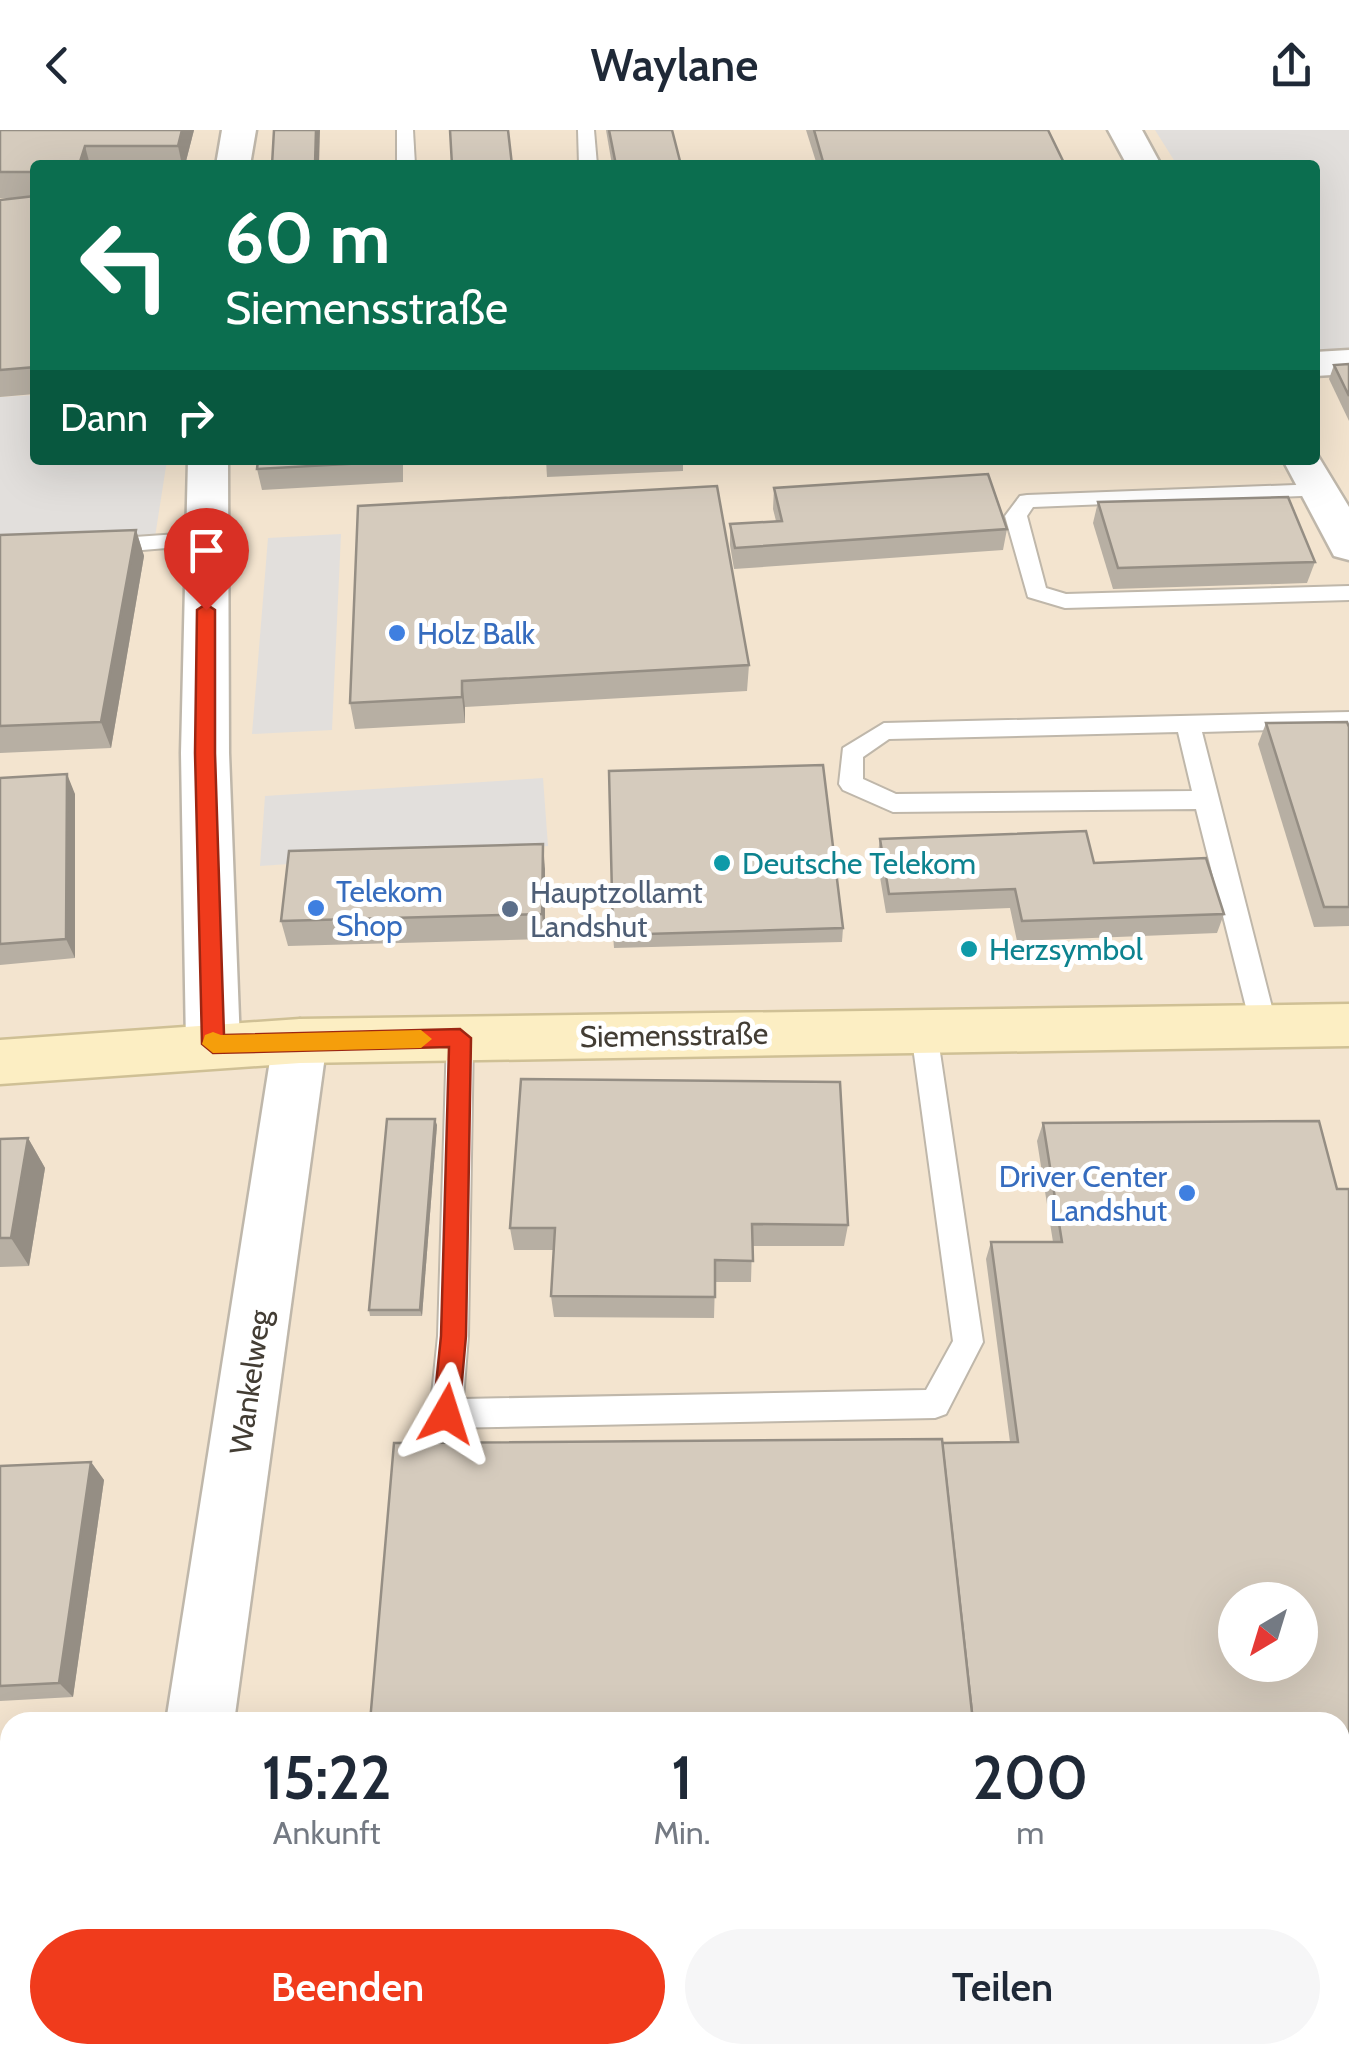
<!DOCTYPE html>
<html lang="de">
<meta charset="utf-8">
<style>
:root{--surface:#fff;--page:#f6f6f7;--text:#1f2937;--muted:#747a83;--accent:#f03b1c}
body{margin:0;font-family:Cabin,sans-serif;background:var(--page);color:var(--text);height:100vh;display:flex;flex-direction:column;font-size:38px;white-space:nowrap}
*{box-sizing:border-box;margin:0}
p{font-size:32px;color:var(--muted)}
.icon{flex:none;width:55px;height:55px;fill:none;stroke:currentColor;stroke-width:2;stroke-linecap:round;stroke-linejoin:round}
.map{position:relative;flex:1;overflow:hidden}
.panel{position:absolute;left:0px;top:1582px;width:1350px;height:352px;display:flex;flex-direction:column;background:var(--surface);border-radius:30px 30px 0 0;box-shadow:0 10px 40px #0002}
.panel>*{flex:none}
.banner{position:absolute;left:30px;top:30px;width:1290px;height:305px;border-radius:10px;box-shadow:0 10px 40px #0002;background:#0b6e4f;color:#fff;overflow:hidden}
.needle{width:65px;rotate:218deg}
.controls{position:absolute;left:1218px;top:1452px;display:grid;gap:20px}
.controls a{display:grid;place-items:center;width:100px;height:100px;border-radius:50%;background:var(--surface);box-shadow:0 10px 40px #0002;font-size:50px}
.pin{position:absolute;display:grid;place-items:center;width:85px;height:85px;color:#fff;margin:-102px -42px;border-radius:50% 50% 50% 0;rotate:-45deg;box-shadow:0 0 10px #0007}
.pin .icon{rotate:45deg}
.me{position:absolute;width:110px;margin:-55px;rotate:6deg;stroke-linejoin:round;filter:drop-shadow(0 0 8px #0008)}
.turn{display:flex;align-items:center;gap:35px;height:210px;padding:0 30px;font-size:45px}
.turn .icon{width:130px;height:130px;stroke-width:2.5}
.turn b{display:block;font-size:70px;line-height:85px}
.then{display:flex;align-items:center;height:95px;padding:0 30px;background:#0003;gap:20px;font-size:38px}
.eta{display:flex;justify-content:space-evenly;align-items:center;height:170px;text-align:center}
.eta b{font-size:60px;font-weight:600;line-height:70px}
.action{display:flex;gap:20px;margin-top:auto;padding:20px 30px}
.action a{flex:1;height:115px;border-radius:60px;background:var(--accent);color:#fff;font-size:40px;font-weight:600;line-height:115px;text-align:center}
.action a+a{background:var(--page);color:var(--text)}
header{display:flex;justify-content:space-between;align-items:center;height:130px;padding:0 30px;background:var(--surface);font-size:45px;font-weight:600}
.map>svg:first-child{display:block}
</style>
<header><svg class="icon" aria-label="back" viewBox="0 0 24 24"><path d="M15 5l-7 7 7 7"/></svg>Waylane<svg class="icon" aria-label="share" viewBox="0 0 24 24"><path d="M12 15V3M7 8l5-5 5 5M5 13v7h14v-7"/></svg></header>
<div class="map">
<svg width="1349" height="1933" viewBox="0 0 1349 1933">
<rect width="100%" height="100%" fill="#f1ede4"/>
<path fill="#f3e4cf" fill-rule="evenodd" d="M0,0H1349V1933H0ZM35,35H1315V330H35ZM1235,1470H1300V1535H1235ZM10,1592H1340V1925H10Z"/>
<g fill="#e2dfdc">
<path d="M1155,0H1349V221L1315,223V35H1177Z"/>
<path d="M35,265V330H167L155,407L0,417V267Z"/>
<path d="M341,404L332,600L252,604L268,408Z"/>
<path d="M543,648L548,716L260,736L265,666Z"/>
</g>
<g fill="none" stroke-linecap="round" stroke-linejoin="round">
<g stroke="#bfb7aa" stroke-width="4">
<g id="lane">
<path d="M397,0H413L415,35H397Z"/>
<path d="M578,0H594L597,35H579Z"/>
<path d="M1320,354L1330,360L1327,365L1033,377L1027,386L1046,458L1066,464L1349,456V470L1065,478L1028,467L1005,386L1020,366L1027,365Z"/>
<path d="M207,402L218,409L215,414L106,423L95,416L106,409Z"/>
<path d="M1349,582V598L1202,602L1277,897L1273,905L1264,908L1255,905L1251,897L1196,679L893,682L843,660L839,654L843,618L884,593ZM1178,602L1192,661L896,664L863,649V627L889,609Z"/>
<path d="M924,891L933,894L937,902L983,1212L946,1284L935,1288L446,1298L435,1294L430,1284L438,1206L447,908L451,900L460,897L469,900L473,908L468,1206L463,1269L926,1260L953,1211L911,902L915,894Z"/>
</g>
</g>
<g stroke="#bfb7aa" stroke-width="5">
<g id="street">
<path d="M222,0H256L250,35H216Z"/>
<path d="M1108,0H1142L1161,35H1127Z"/>
<path d="M1349,220V244L1315,246V222Z"/>
<path d="M1315,321L1349,377V430L1334,426L1283,330H1315Z"/>
<path d="M188,330H228L229,623L240,914L232,929L213,936L194,929L186,914L181,623Z"/>
<path d="M300,889L319,896L327,911L234,1592H166L273,911L281,896Z"/>
</g>
</g>
<g stroke="#cfc095" stroke-width="5">
<path id="secondary" d="M1349,874V916L300,933L0,954V910L300,889Z"/>
</g>
<use href="#lane" fill="#fff" fill-rule="evenodd"/>
<use href="#street" fill="#fff" fill-rule="evenodd"/>
<use href="#secondary" fill="#fceec3" fill-rule="evenodd"/>
</g>
<g fill="#b7afa3">
<path d="M0,0H194L185,35H35V264L0,267V70L17,68H0Z"/>
<path d="M606,0H672L681,35H612Z"/>
<path d="M806,0H1048L1065,35H817Z"/>
<path d="M1349,234V291L1329,249L1334,235Z"/>
<path d="M403,330V352L262,360L257,339Z"/>
<path d="M546,330H683V341L547,347Z"/>
<path d="M717,356L749,535L747,561L465,577V593L355,599L350,573Z"/>
<path d="M774,358L1007,399L1003,420L734,439L730,415V394L776,391L773,379Z"/>
<path d="M1098,372L1315,432L1307,453L1113,459L1093,393Z"/>
<path d="M136,400L144,426L111,618L0,623V405Z"/>
<path d="M1266,593L1349,597V796L1314,797L1258,614Z"/>
<path d="M0,648L75,664V828L0,835Z"/>
<path d="M880,709L1094,733L1224,784L1217,803L1017,811L1010,778L886,783L877,729Z"/>
<path d="M545,739V809L288,816L281,791Z"/>
<path d="M843,798L842,812L614,818L613,805Z"/>
<path d="M521,949L848,1095L844,1116H752L751,1152H715L714,1188L554,1187L551,1166L554,1120H514L510,1098Z"/>
<path d="M1043,993L1337,1059H1349V1877H1340V1592L942,1313L1010,1312L986,1129L991,1112H1053L1037,1011Z"/>
<path d="M437,995L422,1186H370L369,1180Z"/>
<path d="M28,1008L45,1038L29,1136L0,1137V1009Z"/>
<path d="M91,1332L104,1350L73,1567L0,1571V1336Z"/>
</g>
<g fill="#958e84">
<path d="M182,0H194L185,35H182L178,16Z"/>
<path d="M316,0H320L319,35H315Z"/>
<path d="M85,16L90,35H79Z"/>
<path d="M136,400L144,426L111,618L101,592Z"/>
<path d="M462,551L465,577V593L462,567Z"/>
<path d="M67,644L75,664V828L66,809Z"/>
<path d="M543,714L545,739V809L542,784Z"/>
<path d="M435,989L437,995L422,1186L420,1180Z"/>
<path d="M28,1008L45,1038L29,1136L11,1108Z"/>
<path d="M91,1332L104,1350L73,1567L59,1553Z"/>
<path d="M10,1645V1679L6,1707L1,1704Z"/>
</g>
<g fill="#d5cbbd" stroke="#958e84" stroke-width="2.5" fill-rule="evenodd">
<path d="M0,0H182L178,16H85L79,35H35V42H0Z"/>
<path d="M274,0H316L315,35H272Z"/>
<path d="M450,0H508L512,35H452Z"/>
<path d="M609,0H672L681,35H616Z"/>
<path d="M814,0H1048L1065,35H824Z"/>
<path d="M35,66V237L0,240V70Z"/>
<path d="M1349,234V266L1334,235Z"/>
<path d="M258,330H400V331L257,339Z"/>
<path d="M988,344L1007,399L735,418L730,394L782,391L774,358Z"/>
<path d="M717,356L749,535L462,551V567L350,573L358,376Z"/>
<path d="M1288,367L1315,432L1118,438L1098,372Z"/>
<path d="M136,400L101,592L0,596V405Z"/>
<path d="M1347,592L1349,597V777H1324L1266,593Z"/>
<path d="M823,635L843,798L613,805L609,641Z"/>
<path d="M67,644L66,809L0,814V648Z"/>
<path d="M1086,701L1094,733L1206,728L1224,784L1022,791L1015,759L889,764L880,709Z"/>
<path d="M543,714L542,784L281,791L289,721Z"/>
<path d="M521,949L840,952L848,1095L752,1094L753,1131L715,1130V1167L551,1166L555,1098H510Z"/>
<path d="M387,989H435L420,1180H369Z"/>
<path d="M1319,991L1337,1059H1349V1871H1340V1592H973L942,1313L1018,1312L991,1112H1062L1043,993ZM1235,1470H1300V1535H1235Z"/>
<path d="M28,1008L11,1108H0V1009Z"/>
<path d="M942,1309L973,1592H370L394,1313Z"/>
<path d="M91,1332L59,1553L0,1556V1336Z"/>
<path d="M10,1636V1645L0,1704V1637Z"/>
</g>
<path fill="#f03b1c" stroke="#9c2612" stroke-width="2.5" d="M206,474L215,480V623L224,905L460,899L471,908L466,1206L459,1284L455,1292L446,1296L437,1292L433,1284L441,1206L449,917L213,923L202,914L195,623L197,480Z"/>
<path fill="#f59e0b" d="M421,900L432,909L421,918L213,923L202,914L205,905L213,902L221,905Z"/>
<g fill="#3f7fe0" stroke="#fff" stroke-width="4">
<circle cx="397" cy="503" r="10"/>
<circle cx="316" cy="778" r="10"/>
<circle cx="1187" cy="1063" r="10"/>
</g>
<g fill="#0f9aa8" stroke="#fff" stroke-width="4">
<circle cx="722" cy="733" r="10"/>
<circle cx="969" cy="819" r="10"/>
</g>
<circle fill="#5c6f8a" stroke="#fff" stroke-width="4" cx="510" cy="779" r="10"/>
<g text-anchor="middle" dominant-baseline="central" stroke-width="10" stroke-linejoin="round" paint-order="stroke">
<g font-size="30" fill="#366cbe" stroke="#fff" text-anchor="start">
<text x="417" y="503">Holz Balk</text>
<text x="336" y="761">Telekom<tspan x="336" dy="34">Shop</tspan></text>
<text x="1167" y="1046" text-anchor="end">Driver Center<tspan x="1167" dy="34">Landshut</tspan></text>
</g>
<g font-size="30" fill="#0d838f" stroke="#fff" text-anchor="start">
<text x="742" y="733">Deutsche Telekom</text>
<text x="989" y="819">Herzsymbol</text>
</g>
<g font-size="30" fill="#4e5e75" stroke="#fff" text-anchor="start">
<text x="530" y="762">Hauptzollamt<tspan x="530" dy="34">Landshut</tspan></text>
</g>
<g font-size="30" fill="#433d34" stroke="#fff">
<text transform="translate(674 905) rotate(-1)">Siemensstraße</text>
<text transform="translate(250 1252) rotate(-82)">Wankelweg</text>
</g>
</g>
</svg>
<div class="controls">
<a><svg class="needle" viewBox="-14 -14 28 28"><path d="M0-13l5 13h-10z" fill="#e53935"/><path d="M0 13l5-13h-10z" fill="#747a83"/></svg></a>
</div>
<div class="pin" style="left:206px;top:480px;background:#d93025"><svg class="icon" aria-label="arrive" viewBox="0 0 24 24"><path d="M6 21V4h12l-3 4 3 4H6"/></svg></div>
<svg class="me" style="left:446px;top:1284px" viewBox="-20 -20 40 40"><path d="M0-17L14 15 0 8-14 15z" fill="#f03b1c" stroke="#fff" stroke-width="4"/></svg>
<div class="banner">
<div class="turn"><svg class="icon" aria-label="left" viewBox="0 0 24 24"><path d="M17 20v-9H6M10 6l-5 5 5 5"/></svg><div><b>60 m</b>Siemensstraße</div></div>
<div class="then">Dann<svg class="icon" aria-label="right" viewBox="0 0 24 24"><path d="M7 20v-9h11M14 6l5 5-5 5"/></svg></div>
</div>
<section class="panel">
<div class="eta">
<div><b>15:22</b><p>Ankunft</p></div>
<div><b>1</b><p>Min.</p></div>
<div><b>200</b><p>m</p></div>
</div>
<div class="action"><a>Beenden</a><a>Teilen</a></div>
</section>
</div>
